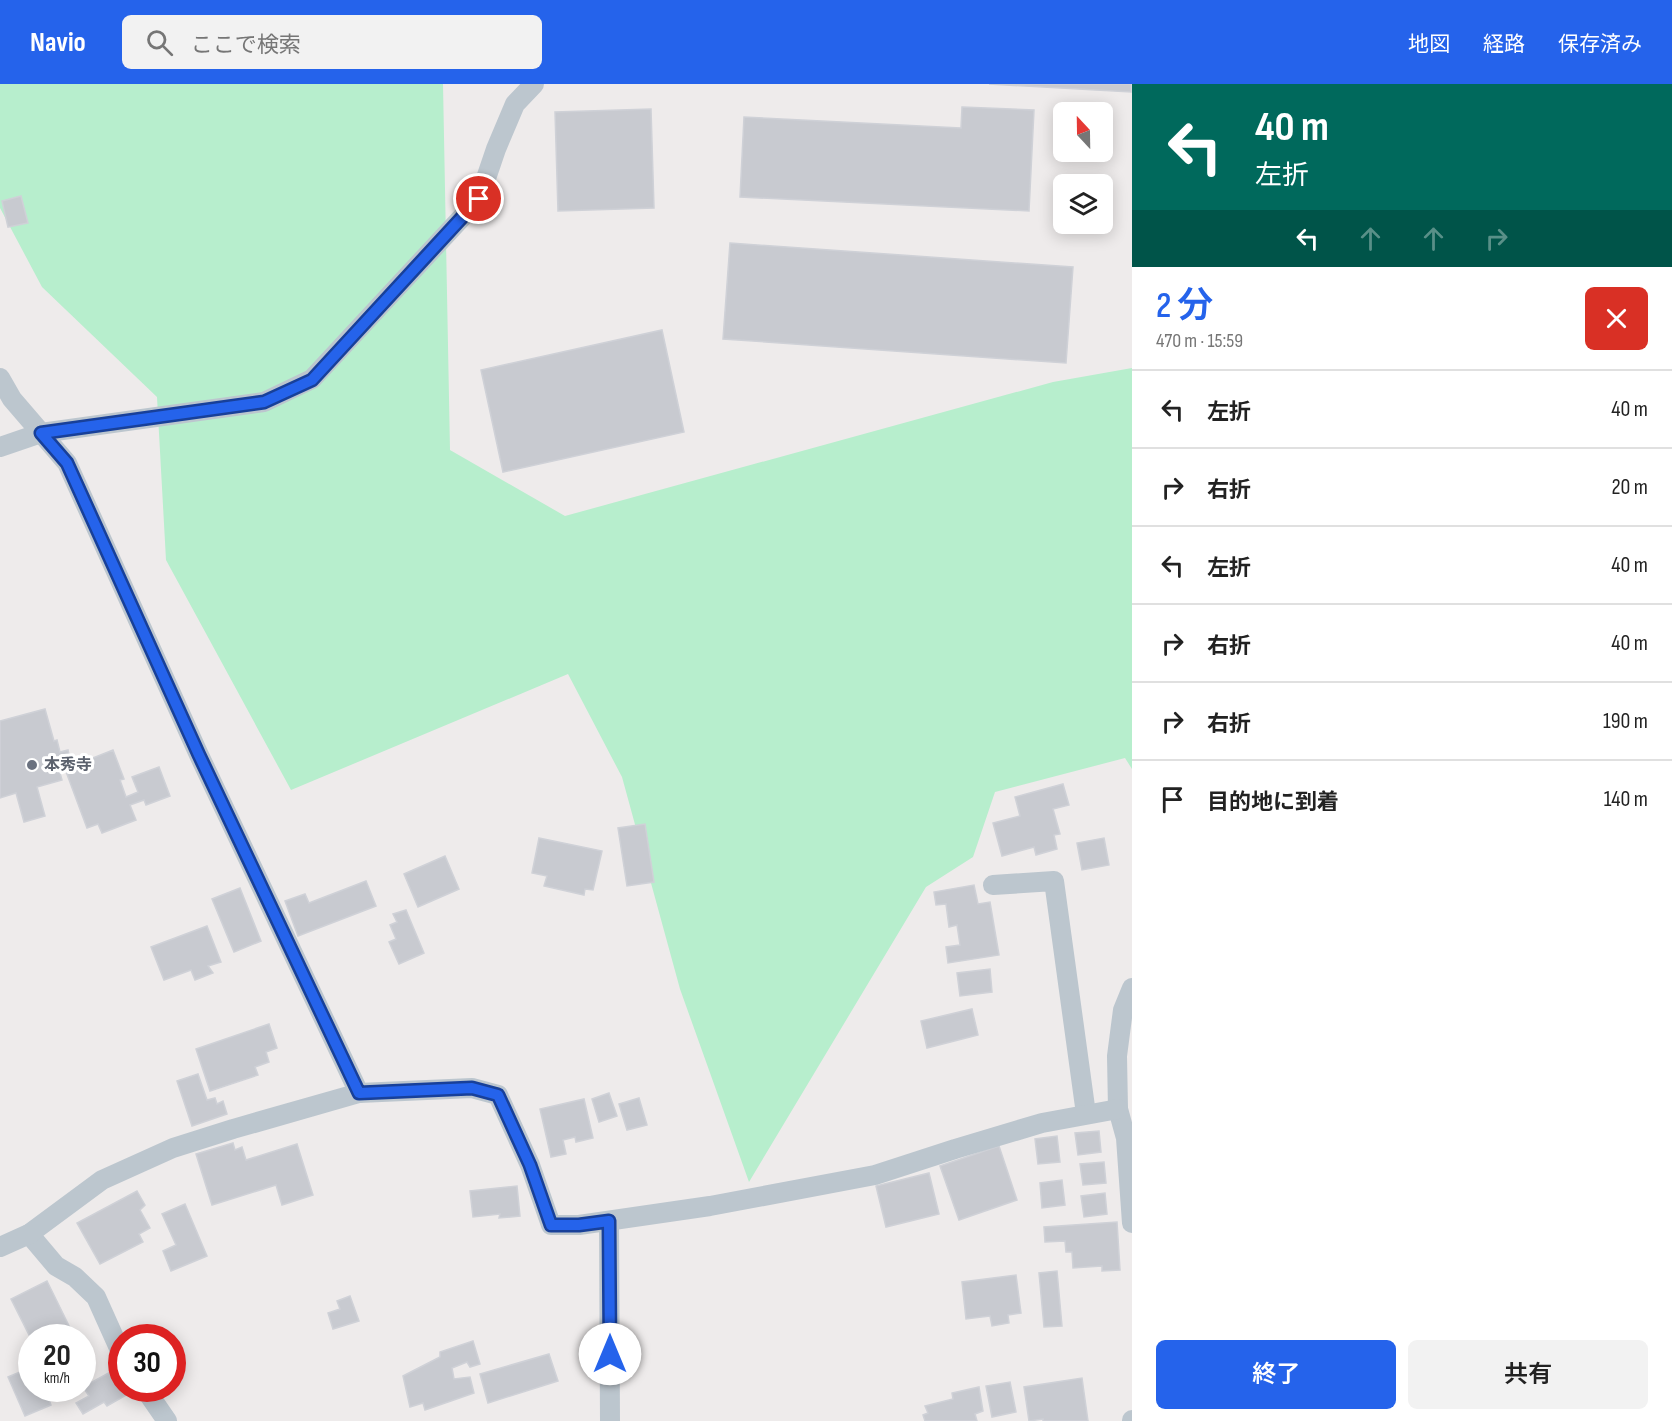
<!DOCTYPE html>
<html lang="ja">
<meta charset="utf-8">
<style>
:root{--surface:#fff;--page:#f2f2f2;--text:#222;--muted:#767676;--line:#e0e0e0;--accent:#2563eb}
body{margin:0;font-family:"Sofia Sans Condensed","Noto Sans JP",sans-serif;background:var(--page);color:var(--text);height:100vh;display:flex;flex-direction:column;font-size:22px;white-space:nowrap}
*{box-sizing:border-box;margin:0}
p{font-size:20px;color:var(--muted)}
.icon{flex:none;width:33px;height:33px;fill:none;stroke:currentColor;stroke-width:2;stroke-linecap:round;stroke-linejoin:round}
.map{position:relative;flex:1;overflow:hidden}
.side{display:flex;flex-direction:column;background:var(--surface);width:540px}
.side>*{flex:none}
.top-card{background:#00695c;color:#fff;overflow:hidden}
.needle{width:39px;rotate:338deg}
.controls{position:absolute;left:1053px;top:18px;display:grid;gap:12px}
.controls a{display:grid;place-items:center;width:60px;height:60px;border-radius:9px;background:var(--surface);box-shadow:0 3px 15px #0003;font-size:30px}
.speed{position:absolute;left:18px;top:1240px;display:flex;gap:12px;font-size:30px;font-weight:700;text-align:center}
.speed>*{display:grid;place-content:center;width:78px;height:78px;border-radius:50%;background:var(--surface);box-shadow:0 3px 15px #0003;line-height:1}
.speed small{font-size:15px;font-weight:400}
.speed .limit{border:9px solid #d22;background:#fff;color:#111}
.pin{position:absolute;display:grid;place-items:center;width:51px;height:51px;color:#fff;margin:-26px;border:3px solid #fff;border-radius:50%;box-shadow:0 2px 6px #0007}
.me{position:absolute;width:66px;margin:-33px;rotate:0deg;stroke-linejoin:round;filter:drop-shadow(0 0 4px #0008)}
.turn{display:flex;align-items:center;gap:21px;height:126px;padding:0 24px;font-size:27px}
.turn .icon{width:78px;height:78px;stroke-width:2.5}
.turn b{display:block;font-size:42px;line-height:51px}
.lanes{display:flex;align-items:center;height:57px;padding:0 24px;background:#0003;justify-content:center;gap:30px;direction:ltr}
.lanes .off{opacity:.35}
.round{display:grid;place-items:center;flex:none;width:63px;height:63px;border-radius:9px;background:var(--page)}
.overview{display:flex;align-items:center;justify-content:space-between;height:102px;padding:0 24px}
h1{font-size:36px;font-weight:600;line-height:45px;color:var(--accent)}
.button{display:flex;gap:12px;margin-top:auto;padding:12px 24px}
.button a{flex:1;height:69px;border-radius:9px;background:var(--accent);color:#fff;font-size:24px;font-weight:600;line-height:69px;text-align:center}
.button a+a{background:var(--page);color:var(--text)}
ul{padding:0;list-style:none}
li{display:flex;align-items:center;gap:18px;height:78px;padding:0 24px;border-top:2px solid var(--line)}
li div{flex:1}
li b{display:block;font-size:22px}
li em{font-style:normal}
header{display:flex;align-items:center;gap:36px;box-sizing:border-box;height:84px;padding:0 30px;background:var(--accent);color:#fff}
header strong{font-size:28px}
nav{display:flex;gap:33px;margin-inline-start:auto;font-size:21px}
.search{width:420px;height:54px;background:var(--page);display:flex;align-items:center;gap:15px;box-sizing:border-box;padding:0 21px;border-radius:9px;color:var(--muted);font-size:22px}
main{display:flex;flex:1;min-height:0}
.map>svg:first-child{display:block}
</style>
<header>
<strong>Navio</strong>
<div class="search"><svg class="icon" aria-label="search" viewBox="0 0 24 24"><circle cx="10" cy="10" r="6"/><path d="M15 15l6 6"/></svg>ここで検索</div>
<nav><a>地図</a><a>経路</a><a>保存済み</a></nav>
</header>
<main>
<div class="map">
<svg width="1132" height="1337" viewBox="0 0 1132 1337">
<rect width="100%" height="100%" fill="#eeebeb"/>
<path fill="#b7eecd" d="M0,0H443L450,366L565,432L1053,298L1132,284V685L1125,674L995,708L973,773L926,803L749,1098L680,905L622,693L568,590L291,706L166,476L157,313L42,203L0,124Z"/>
<g fill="#c8cad0" stroke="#cfd1d7" stroke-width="1.5">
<path d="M989,0H1131V8Z"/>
<path d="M962,23L1034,26L1029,127L740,113L744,33L961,44Z"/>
<path d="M651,25L654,124L558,127L555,28Z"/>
<path d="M21,112L28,139L8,143L2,117Z"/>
<path d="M730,159L1073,183L1066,279L723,255Z"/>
<path d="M662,246L684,348L503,388L481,286Z"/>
<path d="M45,625L54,657L57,656L60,668L68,666L71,679L58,682L62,696L37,703L45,732L24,738L16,709L0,714V637Z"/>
<path d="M113,666L124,695L120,696L126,713L138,708L132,693L159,683L170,712L146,721L144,716L130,721L136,736L102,749L98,740L87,744L65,685Z"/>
<path d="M1063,700L1069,721L1053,725L1060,750L1054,751L1057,765L1036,771L1034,763L1002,772L993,739L1020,732L1015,713Z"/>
<path d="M645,740L654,798L627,802L618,744Z"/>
<path d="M539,754L602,767L593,806L585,805L584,811L544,802L547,792L532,789Z"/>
<path d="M1104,754L1109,781L1082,786L1077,759Z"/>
<path d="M445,772L459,805L418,823L404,790Z"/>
<path d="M366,797L376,822L298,852L285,817L305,810L309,819Z"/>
<path d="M974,801L978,820L990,818L999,871L948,879L946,863L960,861L957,841L949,843L946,820L936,821L934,808Z"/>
<path d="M240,804L261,857L234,868L212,815Z"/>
<path d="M406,826L424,869L399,880L389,858L396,855L390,841L397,838L393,830Z"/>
<path d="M207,842L221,878L208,882L213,889L195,896L191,886L164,896L151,863Z"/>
<path d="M990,885L992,908L960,912L957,889Z"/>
<path d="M972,925L978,951L927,964L921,937Z"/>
<path d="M269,940L277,964L266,968L269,978L255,983L258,991L210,1007L196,965Z"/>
<path d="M198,990L207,1016L215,1014L217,1020L223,1017L227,1030L192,1042L177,997Z"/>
<path d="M609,1009L617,1032L599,1038L592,1015Z"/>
<path d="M639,1014L647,1041L627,1046L619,1020Z"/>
<path d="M584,1015L593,1054L576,1058L575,1053L563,1056L566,1070L551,1073L540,1025Z"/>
<path d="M1099,1047L1101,1068L1078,1071L1075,1049Z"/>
<path d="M1057,1052L1060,1078L1038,1080L1035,1055Z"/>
<path d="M233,1059L235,1066L242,1063L246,1076L297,1060L313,1111L282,1121L276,1101L212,1121L196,1070Z"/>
<path d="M999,1062L1017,1116L959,1136L940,1082Z"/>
<path d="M1104,1078L1106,1099L1083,1101L1080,1080Z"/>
<path d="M929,1089L939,1130L886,1143L876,1102Z"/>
<path d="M1062,1096L1065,1121L1042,1124L1040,1099Z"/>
<path d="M517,1102L520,1132L499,1134L500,1130L473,1133L470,1107Z"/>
<path d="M137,1107L145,1121L140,1126L150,1144L139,1150L143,1158L100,1180L77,1139Z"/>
<path d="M1105,1109L1107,1130L1084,1133L1081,1112Z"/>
<path d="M185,1120L207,1172L171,1187L163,1167L176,1161L162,1130Z"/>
<path d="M1117,1138L1120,1186L1102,1187V1182L1073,1184L1072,1168H1066L1065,1157L1045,1158L1044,1143Z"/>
<path d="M1057,1187L1062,1242L1044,1243L1039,1189Z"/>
<path d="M1016,1191L1021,1229L1008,1231L1009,1239L992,1242L990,1232L966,1235L962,1198Z"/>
<path d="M47,1197L75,1254H32V1257L11,1215Z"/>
<path d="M350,1212L359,1237L333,1245L328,1229L340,1225L337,1217Z"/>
<path d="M473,1257L480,1280L470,1283L467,1278L452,1284L454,1295L470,1293L474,1309L425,1326L423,1319L410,1323L403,1292L440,1273V1268Z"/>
<path d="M549,1270L558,1297L488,1319L480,1290Z"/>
<path d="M32,1283V1305H45L51,1321L25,1332L8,1293Z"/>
<path d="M114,1286L122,1298V1305H125L128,1310L107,1322L104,1318L83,1330L76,1319L89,1312L83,1303Z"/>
<path d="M1082,1294L1088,1337H1043V1335L1029,1337L1024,1303Z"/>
<path d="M1010,1298L1016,1328L992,1333L986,1302Z"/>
<path d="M979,1303L983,1327L975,1330L977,1337H925L923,1331L928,1329L925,1322L953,1315L952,1309Z"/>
</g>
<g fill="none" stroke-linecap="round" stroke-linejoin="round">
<g stroke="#bcc6ce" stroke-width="20">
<path d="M0,294L12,315L67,379L199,671L359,1009"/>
<path d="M0,363L41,349L264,318L312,295L479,115L496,65L515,20L534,0"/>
<path d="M993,801L1054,797L1086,1030"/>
<path d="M1132,904L1123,926L1117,972L1118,1025L1126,1054L1132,1139"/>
<path d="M609,1137L610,1337"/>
<path d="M29,1150L56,1182L75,1193L96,1213L122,1271"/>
<path d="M0,1163L29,1150L102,1096L173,1064L233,1045L359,1009L472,1004L498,1011L530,1081L551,1141H579L710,1122L875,1091L955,1065L1042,1039L1118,1025"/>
<path d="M145,1305L167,1337"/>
<path d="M1132,1337V1336"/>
</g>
</g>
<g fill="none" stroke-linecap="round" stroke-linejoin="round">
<g stroke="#184099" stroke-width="15">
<path id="route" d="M479,115L312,296L264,318L41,349L67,379L199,671L359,1009L472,1004L498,1011L530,1081L551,1141H579L609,1137L610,1270"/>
</g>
<use href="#route" stroke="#2563eb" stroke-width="10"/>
</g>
<circle fill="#6b7280" stroke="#fff" stroke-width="2" cx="32" cy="681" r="6"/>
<g text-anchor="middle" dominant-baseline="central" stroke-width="6" stroke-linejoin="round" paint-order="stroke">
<g font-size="16" font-weight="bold" fill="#5b616d" stroke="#fff" text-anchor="start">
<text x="44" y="681">本秀寺</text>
</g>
</g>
</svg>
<div class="controls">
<a><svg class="needle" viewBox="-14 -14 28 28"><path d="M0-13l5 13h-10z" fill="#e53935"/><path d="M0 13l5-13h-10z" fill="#767676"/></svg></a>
<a><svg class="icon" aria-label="layers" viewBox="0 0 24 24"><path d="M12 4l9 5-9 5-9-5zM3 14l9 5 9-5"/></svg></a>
</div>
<div class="speed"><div>20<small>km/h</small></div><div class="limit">30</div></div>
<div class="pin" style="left:479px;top:115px;background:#d93025"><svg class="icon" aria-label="arrive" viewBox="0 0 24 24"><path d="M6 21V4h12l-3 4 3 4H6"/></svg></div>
<svg class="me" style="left:610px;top:1270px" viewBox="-20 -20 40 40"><circle r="19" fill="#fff"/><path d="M0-13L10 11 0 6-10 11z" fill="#2563eb"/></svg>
</div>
<section class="side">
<div class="top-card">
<div class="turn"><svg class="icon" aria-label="left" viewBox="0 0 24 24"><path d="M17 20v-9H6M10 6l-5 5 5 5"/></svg><div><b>40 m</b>左折</div></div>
<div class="lanes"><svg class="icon" aria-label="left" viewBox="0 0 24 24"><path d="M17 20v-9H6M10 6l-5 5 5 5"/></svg><svg class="icon off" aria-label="ahead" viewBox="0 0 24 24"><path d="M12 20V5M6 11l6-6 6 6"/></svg><svg class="icon off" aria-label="ahead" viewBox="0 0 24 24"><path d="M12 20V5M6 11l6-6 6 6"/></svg><svg class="icon off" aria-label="right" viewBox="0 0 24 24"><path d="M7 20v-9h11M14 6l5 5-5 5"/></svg></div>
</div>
<div class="overview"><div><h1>2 分</h1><p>470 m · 15:59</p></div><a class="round" style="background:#d93025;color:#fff"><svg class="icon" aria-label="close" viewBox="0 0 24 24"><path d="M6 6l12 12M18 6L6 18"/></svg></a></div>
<ul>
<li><svg class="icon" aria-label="left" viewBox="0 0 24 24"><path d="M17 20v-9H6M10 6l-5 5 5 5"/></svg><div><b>左折</b></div><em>40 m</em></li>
<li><svg class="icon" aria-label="right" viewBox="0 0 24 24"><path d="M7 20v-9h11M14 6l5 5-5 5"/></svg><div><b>右折</b></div><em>20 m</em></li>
<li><svg class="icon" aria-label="left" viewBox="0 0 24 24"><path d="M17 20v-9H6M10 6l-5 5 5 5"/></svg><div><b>左折</b></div><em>40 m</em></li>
<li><svg class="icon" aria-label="right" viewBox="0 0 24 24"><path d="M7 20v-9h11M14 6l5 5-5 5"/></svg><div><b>右折</b></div><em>40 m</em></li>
<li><svg class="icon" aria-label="right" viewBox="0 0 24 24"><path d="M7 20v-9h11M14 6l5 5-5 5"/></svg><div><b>右折</b></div><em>190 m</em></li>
<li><svg class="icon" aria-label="arrive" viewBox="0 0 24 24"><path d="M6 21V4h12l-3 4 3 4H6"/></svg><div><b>目的地に到着</b></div><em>140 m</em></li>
</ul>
<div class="button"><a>終了</a><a>共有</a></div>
</section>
</main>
